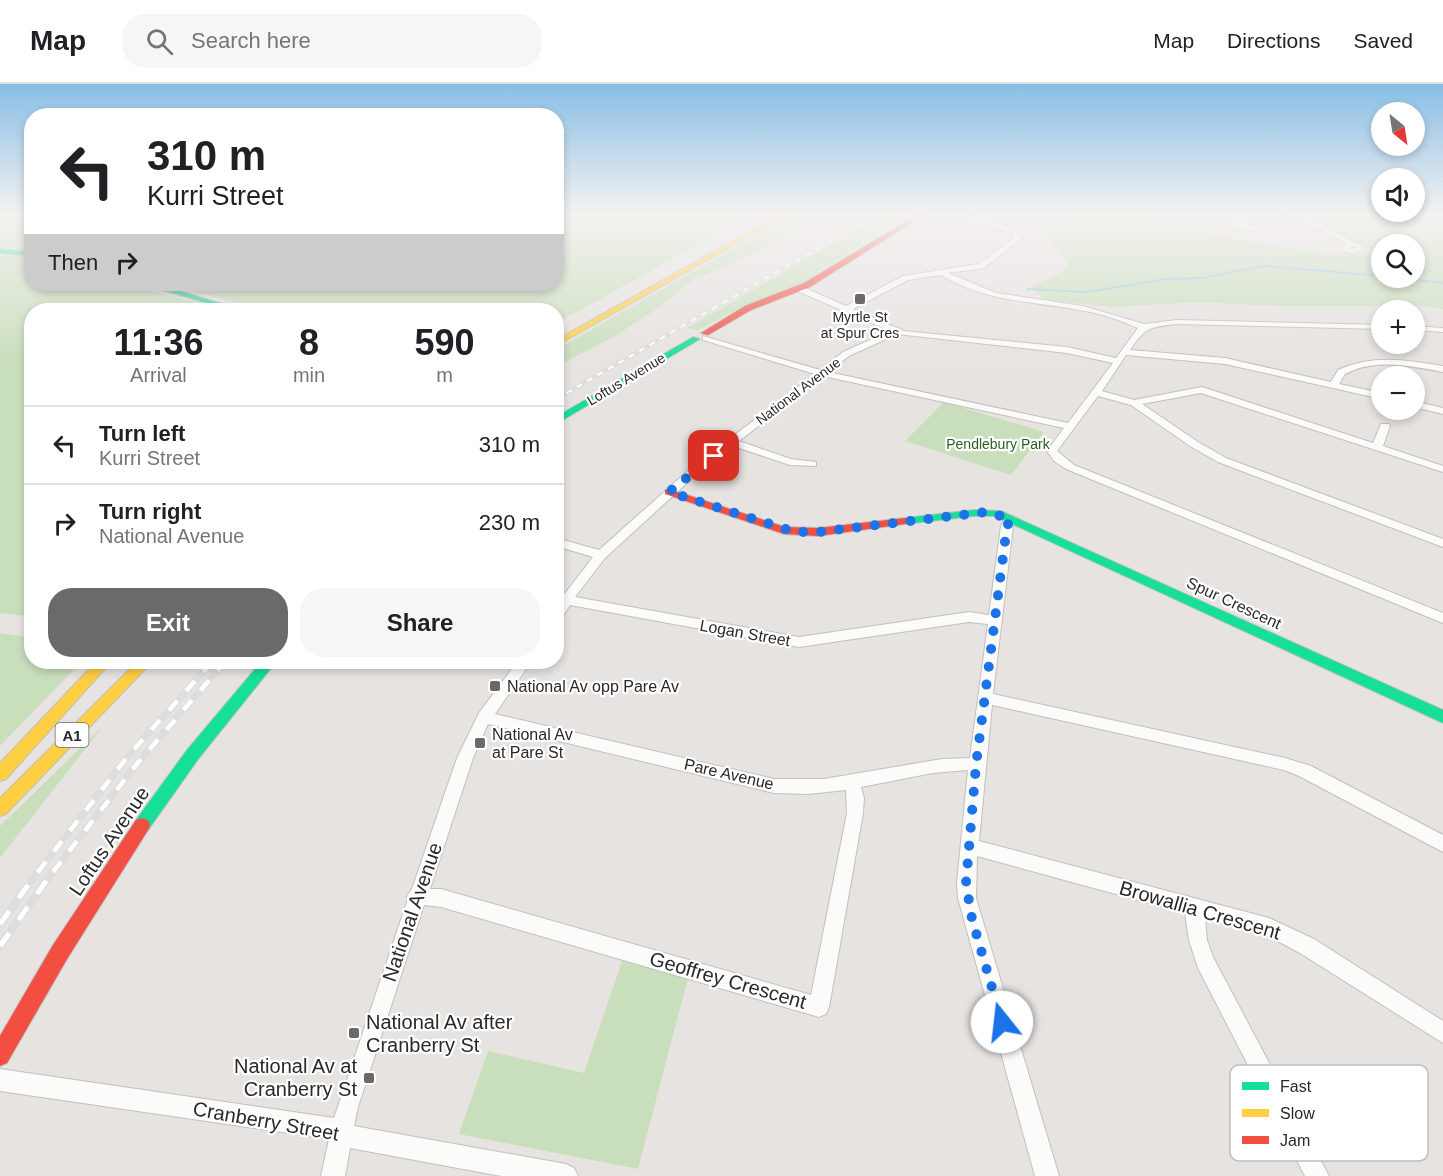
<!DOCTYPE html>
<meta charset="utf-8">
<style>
:root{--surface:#fff;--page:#f6f6f6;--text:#202124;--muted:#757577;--line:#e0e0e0;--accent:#6b6a69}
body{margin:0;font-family:Helvetica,sans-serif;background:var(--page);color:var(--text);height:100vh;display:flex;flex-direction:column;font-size:22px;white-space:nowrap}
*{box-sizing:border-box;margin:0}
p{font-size:20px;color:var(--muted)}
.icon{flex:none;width:33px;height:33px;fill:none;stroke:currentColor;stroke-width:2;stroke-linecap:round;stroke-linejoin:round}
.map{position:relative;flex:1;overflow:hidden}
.side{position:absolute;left:24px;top:219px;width:540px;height:366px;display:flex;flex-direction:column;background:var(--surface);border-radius:24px;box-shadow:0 3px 9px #0003}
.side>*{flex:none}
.guide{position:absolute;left:24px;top:24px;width:540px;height:183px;border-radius:24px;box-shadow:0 3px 9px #0003;background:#fff;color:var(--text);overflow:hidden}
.needle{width:39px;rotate:150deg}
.controls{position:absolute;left:1371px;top:18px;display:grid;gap:12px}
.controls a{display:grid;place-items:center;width:54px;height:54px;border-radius:50%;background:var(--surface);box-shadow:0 3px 9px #0003;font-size:30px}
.pin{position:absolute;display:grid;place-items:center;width:51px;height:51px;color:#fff;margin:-26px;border-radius:12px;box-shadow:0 3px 9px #0006}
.me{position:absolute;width:66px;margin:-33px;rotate:344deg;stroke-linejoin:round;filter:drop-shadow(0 0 4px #0008)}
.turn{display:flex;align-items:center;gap:21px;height:126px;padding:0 24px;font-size:27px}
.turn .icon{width:78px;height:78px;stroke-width:2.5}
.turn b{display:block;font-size:42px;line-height:51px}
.then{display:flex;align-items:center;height:57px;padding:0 24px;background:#0003;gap:12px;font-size:22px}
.eta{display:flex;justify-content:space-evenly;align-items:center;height:102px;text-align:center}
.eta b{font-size:36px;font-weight:600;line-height:42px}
.button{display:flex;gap:12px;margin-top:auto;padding:12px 24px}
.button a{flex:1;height:69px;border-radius:24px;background:var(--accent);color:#fff;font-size:24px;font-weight:600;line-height:69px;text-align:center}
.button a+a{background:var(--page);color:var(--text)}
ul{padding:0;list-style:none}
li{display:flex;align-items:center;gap:18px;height:78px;padding:0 24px;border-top:2px solid var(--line)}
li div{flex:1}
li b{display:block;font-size:22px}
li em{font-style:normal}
header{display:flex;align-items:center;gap:36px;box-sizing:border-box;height:84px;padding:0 30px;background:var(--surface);border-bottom:2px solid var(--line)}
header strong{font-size:28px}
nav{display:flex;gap:33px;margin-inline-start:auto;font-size:21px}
.search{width:420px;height:54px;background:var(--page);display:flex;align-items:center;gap:15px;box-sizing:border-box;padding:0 21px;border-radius:24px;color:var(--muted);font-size:22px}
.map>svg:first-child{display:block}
</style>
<header>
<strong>Map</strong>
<div class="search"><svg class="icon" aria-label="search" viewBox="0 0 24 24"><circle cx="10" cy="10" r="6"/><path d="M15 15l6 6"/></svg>Search here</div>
<nav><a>Map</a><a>Directions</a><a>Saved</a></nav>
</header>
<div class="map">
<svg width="1443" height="1092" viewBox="0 0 1443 1092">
<rect width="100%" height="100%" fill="#e6e3e0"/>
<g fill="#c9dfbc" fill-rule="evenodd">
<path d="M0,129H31V168L0,163Z"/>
<path d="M557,129H755L557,239L556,226H263L166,200H556Z"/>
<path d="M796,129H836L817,136L732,180L694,195L661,222L615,252L557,282V265Z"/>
<path d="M886,129H913L798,201L745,222L698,246L687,244Z"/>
<path d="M1058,129H1139L1183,145L1318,169L1350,171L1373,167L1297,129H1372L1443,146V225L1424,222H1275L1199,218L1113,223L1044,215L1031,203L1063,188L1069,180L1045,154L1061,141ZM1382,160H1414V194H1382Z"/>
<path d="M0,170L31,174L32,200H125L224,226H32L31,539L26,532L0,529Z"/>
<path d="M944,318L1044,348L1011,391L905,357Z"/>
<path d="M0,549L31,554L32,578H81L0,662Z"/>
<path d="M103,642L0,774V742Z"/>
<path d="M623,874L689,890L638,1085L459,1050L488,967L584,989Z"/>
</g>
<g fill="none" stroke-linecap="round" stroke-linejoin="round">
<g stroke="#9acce1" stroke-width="2">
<path d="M1398,194L1443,199"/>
<path d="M1027,205L1087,208L1167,195L1203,194L1263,182L1382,192"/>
</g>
<g stroke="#c1bfc0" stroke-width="2">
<g id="street">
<path d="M950,129C968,128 1011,140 1022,154L984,184L948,189L996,209L1083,222L1144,240L1177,236L1382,241V245L1177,240C1150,243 1145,243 1130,266L1225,274L1331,298L1338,286C1372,270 1407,276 1443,282V288C1410,282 1376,274 1345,290L1339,300L1382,309V315L1225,280L1126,271L1102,307L1134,316L1202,303L1373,359L1381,340H1389L1390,342L1383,362L1443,382V388L1201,309L1142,320L1198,358L1226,374L1443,455V463L1218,378L1190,362L1131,321L1098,312L1057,367L1074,381L1443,529V539L1066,385L1054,377L1047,367L1064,344L823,292L739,357L791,375L816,378V382L790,381L733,362L699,388L605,474L575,513L799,553L969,528L989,531L1001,442L1007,433H1015L1017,435L1013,442L993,610L1285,674L1311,682L1443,751V768L1299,692L1284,686L992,621L979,757L1269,834L1314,855L1443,937V959L1300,869L1266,851L1205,834L1207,856L1213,873L1329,1092H1305L1198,884L1189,856L1185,829L977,772L976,814L1059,1092H1035L958,814L957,799L968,686L933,689L861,703L864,714L863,729L829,923L826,930L819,933L441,823L424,821L358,1023L354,1042L566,1080L574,1084L578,1092H501L350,1064L345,1092H321L329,1055L0,1007V985L334,1034L408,815L407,812L412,805L457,674L479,629L517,578H531L495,630L774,695H824L942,675L970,674L988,540L969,538L799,563L570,521L561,535L556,536V521L593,473L556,462V454L599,466L691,384L815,290L703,256V252L820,286L843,268L890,247L797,207V203H803L846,222L903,192L979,180L1015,154L1013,150ZM940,191C993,220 1028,216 1085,227C1103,230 1121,237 1138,244L1116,274L1067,263L904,247L853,225L908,196ZM897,250L1067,269L1113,279L1068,339L828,288L849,272ZM488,640L774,709L808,710L846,706L847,729L811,911L441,805H430L473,674Z"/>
<path d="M1290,129L1302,131L1365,164L1353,170L1344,167L1345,158L1298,134L1249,139V141L1259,145L1257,148L1242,146L1225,139L1292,131ZM1351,161L1357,164L1350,165Z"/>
<path d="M1414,242L1443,244V248L1414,246Z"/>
<path d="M1414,317L1443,324V330L1414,323Z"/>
</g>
</g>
<g stroke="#c1bfc0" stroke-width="2">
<g id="fast">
<path d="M0,165L32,168V172L0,169Z"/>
<path d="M148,200H157L242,226H231L148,202Z"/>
<path d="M693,253L700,255L556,340V333Z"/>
<path d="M974,426L1001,427L1443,626V639L995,432H974L905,440L899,437L905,434Z"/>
<path d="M261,578H276L199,674L148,746L142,748L136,746L134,741L136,736L187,666Z"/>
</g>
</g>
<g stroke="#c1bfc0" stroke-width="2">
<g id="slow">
<path d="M783,129H790L556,262V256Z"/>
<path d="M96,578H111L6,695L0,697V679Z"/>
<path d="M137,578H152L6,730L0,732V714Z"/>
</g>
</g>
<g stroke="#c1bfc0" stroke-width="2">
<g id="jam">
<path d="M920,129H927L810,203L751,226L708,251L701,249L745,222L804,199Z"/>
<path d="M669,405L785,443L818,444L905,434L911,437L905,440L818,452L784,450L665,410V406Z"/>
<path d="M142,734L148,736L150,741L148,746L67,875L7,979L0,982V952L53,861L136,736Z"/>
</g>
</g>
<use href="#street" fill="#fbfbfa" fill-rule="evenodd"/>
<use href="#fast" fill="#16e098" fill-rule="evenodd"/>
<use href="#slow" fill="#ffcf43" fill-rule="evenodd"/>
<use href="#jam" fill="#f24e42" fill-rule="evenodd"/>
<g stroke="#ddddde" stroke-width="4">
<path id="rail-far2" d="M556,315L879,129"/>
</g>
<g stroke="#ddddde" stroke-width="7">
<g id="rail-far1">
<path d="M38,788L128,672L212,578"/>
<path d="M53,788L136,681L225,578"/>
</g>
</g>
<g stroke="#ddddde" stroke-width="8">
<g id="rail">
<path d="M0,840L39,786"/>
<path d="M0,862L54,786"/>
</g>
</g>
<use href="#rail-far2" stroke="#fff" stroke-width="2" stroke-dasharray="6" stroke-linecap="butt"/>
<use href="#rail-far1" stroke="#fff" stroke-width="4.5" stroke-dasharray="13" stroke-linecap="butt"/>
<use href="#rail" stroke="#fff" stroke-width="5" stroke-dasharray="16" stroke-linecap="butt"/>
</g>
<linearGradient id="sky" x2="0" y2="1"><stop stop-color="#89bee5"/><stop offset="0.46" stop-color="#f4f2f1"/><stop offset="1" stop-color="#f4f2f1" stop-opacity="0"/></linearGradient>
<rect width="1443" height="282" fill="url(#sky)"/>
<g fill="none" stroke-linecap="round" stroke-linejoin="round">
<path stroke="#1a73e8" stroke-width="10" stroke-dasharray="0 18" d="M714,372L669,408L795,448H818L987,428L1011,435L1007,442L976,681L966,799L972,835L1002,938"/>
</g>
<g fill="#6b6a69" stroke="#fff" stroke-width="2">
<rect x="854" y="209" width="12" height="12" rx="3"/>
<rect x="489" y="596" width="12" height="12" rx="3"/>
<rect x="474" y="653" width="12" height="12" rx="3"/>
<rect x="348" y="943" width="12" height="12" rx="3"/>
<rect x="363" y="988" width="12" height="12" rx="3"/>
</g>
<g text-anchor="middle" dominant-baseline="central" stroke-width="4.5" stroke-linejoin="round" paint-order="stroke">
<g font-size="14" fill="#292929" stroke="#fff">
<text x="860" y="233">Myrtle St<tspan x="860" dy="16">at Spur Cres</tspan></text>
</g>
<g font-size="14" fill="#292929" stroke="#fff">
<text transform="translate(626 295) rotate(-31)">Loftus Avenue</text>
<text transform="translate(798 307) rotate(-37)">National Avenue</text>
</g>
<g font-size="14" fill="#2c5e21" stroke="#fff">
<text x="998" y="360">Pendlebury Park</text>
</g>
<rect fill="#fff" stroke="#696969" stroke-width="1.5" x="55.5" y="639" width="33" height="24" rx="4.5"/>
<g font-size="15" font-weight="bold" fill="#292929">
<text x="72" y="651">A1</text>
</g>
<g font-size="16" fill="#292929" stroke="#fff">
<text transform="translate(1234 519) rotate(25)">Spur Crescent</text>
<text transform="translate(745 549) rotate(10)">Logan Street</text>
<text transform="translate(729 690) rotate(13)">Pare Avenue</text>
</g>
<g font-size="16" fill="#292929" stroke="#fff" text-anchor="start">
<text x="507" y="602">National Av opp Pare Av</text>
<text x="492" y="650">National Av<tspan x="492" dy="18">at Pare St</tspan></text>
</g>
<g font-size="20" fill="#292929" stroke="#fff">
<text transform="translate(109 757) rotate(-56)">Loftus Avenue</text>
<text transform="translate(1200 826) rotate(16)">Browallia Crescent</text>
<text transform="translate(412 828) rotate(-71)">National Avenue</text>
<text transform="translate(728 896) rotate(16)">Geoffrey Crescent</text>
<text transform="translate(266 1037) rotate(10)">Cranberry Street</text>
</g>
<g font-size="20" fill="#292929" stroke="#fff" text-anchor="start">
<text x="366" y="938">National Av after<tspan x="366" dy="23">Cranberry St</tspan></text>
<text x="357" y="982" text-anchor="end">National Av at<tspan x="357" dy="23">Cranberry St</tspan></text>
</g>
</g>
<rect x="1230" y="981" width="198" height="96" rx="9" fill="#fff" stroke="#bfbfbf" stroke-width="1.5"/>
<rect x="1242" y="998" width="27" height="8" fill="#16e098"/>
<rect x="1242" y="1025" width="27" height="8" fill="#ffcf43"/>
<rect x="1242" y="1052" width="27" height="8" fill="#f24e42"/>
<g font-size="16" fill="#292929">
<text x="1280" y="1008">Fast</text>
<text x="1280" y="1035">Slow</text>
<text x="1280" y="1062">Jam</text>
</g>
</svg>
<div class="controls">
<a><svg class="needle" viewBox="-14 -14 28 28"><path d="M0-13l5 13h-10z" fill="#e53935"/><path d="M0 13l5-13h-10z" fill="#757577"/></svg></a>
<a><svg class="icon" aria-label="sound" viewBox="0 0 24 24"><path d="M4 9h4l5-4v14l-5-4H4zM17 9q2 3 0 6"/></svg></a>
<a><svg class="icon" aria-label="search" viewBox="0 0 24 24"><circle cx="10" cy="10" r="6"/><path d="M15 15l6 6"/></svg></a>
<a>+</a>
<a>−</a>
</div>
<div class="pin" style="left:714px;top:372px;background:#d93025"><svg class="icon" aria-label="arrive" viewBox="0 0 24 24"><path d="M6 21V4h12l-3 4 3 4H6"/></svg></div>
<svg class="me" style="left:1002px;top:938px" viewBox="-20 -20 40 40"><circle r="19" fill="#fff"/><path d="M0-13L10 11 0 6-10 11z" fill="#1a73e8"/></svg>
<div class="guide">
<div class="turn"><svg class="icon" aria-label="left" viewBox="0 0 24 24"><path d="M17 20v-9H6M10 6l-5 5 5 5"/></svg><div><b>310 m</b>Kurri Street</div></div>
<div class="then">Then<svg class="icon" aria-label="right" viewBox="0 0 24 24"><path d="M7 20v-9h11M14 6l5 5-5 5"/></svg></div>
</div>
<section class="side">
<div class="eta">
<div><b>11:36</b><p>Arrival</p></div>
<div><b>8</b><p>min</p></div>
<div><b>590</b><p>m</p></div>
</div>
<ul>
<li><svg class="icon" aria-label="left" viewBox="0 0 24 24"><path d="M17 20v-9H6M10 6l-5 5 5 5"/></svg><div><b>Turn left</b><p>Kurri Street</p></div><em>310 m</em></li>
<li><svg class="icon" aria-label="right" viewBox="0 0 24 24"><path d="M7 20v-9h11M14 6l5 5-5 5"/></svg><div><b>Turn right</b><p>National Avenue</p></div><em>230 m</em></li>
</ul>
<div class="button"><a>Exit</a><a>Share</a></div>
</section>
</div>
